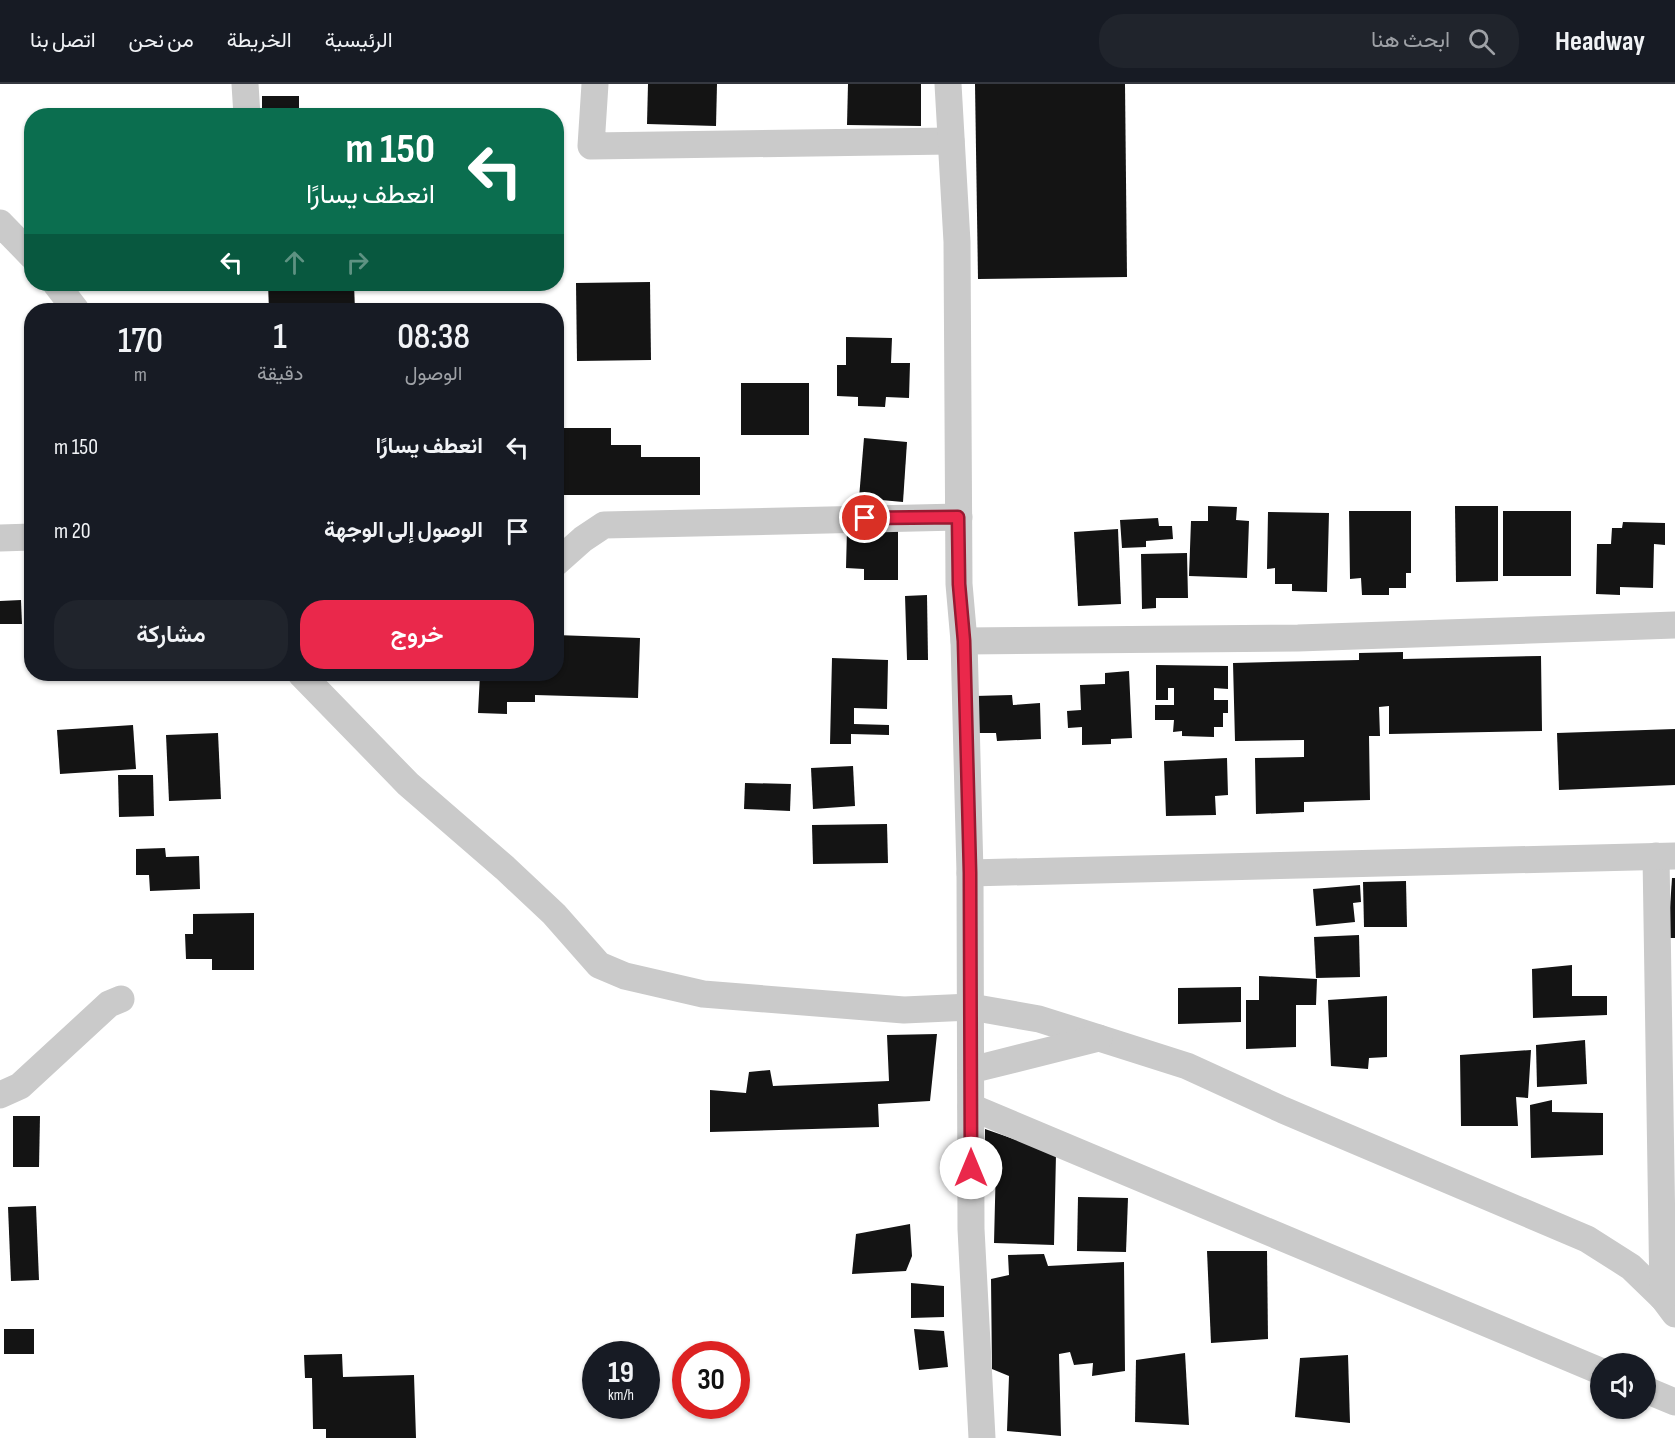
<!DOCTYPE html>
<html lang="ar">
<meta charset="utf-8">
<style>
:root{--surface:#171b24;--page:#20242c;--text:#f1f3f6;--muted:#9ea1a6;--line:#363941;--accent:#ea284b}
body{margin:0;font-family:"Sofia Sans Condensed",Vazirmatn,sans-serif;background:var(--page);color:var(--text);direction:rtl;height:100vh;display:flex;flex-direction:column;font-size:22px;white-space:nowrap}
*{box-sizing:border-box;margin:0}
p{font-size:20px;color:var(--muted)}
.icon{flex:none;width:33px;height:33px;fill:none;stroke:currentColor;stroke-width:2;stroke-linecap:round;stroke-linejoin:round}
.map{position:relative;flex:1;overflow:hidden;direction:ltr}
.panel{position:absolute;left:24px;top:219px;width:540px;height:378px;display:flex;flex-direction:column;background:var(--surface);border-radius:24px;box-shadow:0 2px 4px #0004;direction:rtl}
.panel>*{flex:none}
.top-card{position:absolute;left:24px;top:24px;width:540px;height:183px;border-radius:24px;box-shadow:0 2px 4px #0004;direction:rtl;background:#0b6e4f;color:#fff;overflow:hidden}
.tools{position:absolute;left:1590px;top:1269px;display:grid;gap:12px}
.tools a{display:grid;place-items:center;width:66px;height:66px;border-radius:50%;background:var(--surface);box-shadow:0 2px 4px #0004;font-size:30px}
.speed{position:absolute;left:582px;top:1257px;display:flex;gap:12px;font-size:30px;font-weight:700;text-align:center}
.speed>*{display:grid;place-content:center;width:78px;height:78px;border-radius:50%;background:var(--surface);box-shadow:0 2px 4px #0004;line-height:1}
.speed small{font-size:15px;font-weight:400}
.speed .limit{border:9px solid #d22;background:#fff;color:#111}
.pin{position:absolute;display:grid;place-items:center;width:51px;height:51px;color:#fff;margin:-26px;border:3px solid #fff;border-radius:50%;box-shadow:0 2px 6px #0007}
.me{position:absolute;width:66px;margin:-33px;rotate:0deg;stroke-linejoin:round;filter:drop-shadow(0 0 4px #0008)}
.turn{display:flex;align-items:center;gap:21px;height:126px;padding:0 30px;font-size:27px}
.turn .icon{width:78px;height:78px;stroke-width:2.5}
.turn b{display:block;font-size:42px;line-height:51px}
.lanes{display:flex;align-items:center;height:57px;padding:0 30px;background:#0003;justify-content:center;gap:30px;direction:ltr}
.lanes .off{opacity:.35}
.eta{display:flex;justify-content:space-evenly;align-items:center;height:102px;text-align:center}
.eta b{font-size:36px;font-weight:600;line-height:42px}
.action{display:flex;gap:12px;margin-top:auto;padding:12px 30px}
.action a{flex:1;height:69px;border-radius:24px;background:var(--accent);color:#fff;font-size:24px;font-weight:600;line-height:69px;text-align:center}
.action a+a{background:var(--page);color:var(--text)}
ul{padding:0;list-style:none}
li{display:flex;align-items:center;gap:18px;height:84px;padding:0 30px}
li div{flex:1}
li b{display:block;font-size:22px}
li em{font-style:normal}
header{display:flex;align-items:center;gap:36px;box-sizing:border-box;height:84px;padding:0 30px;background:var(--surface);border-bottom:2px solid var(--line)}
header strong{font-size:28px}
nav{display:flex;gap:33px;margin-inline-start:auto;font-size:21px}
.search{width:420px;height:54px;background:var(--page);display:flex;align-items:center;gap:15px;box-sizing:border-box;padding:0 21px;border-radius:24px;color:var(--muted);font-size:22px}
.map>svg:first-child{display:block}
</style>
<header>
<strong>Headway</strong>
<div class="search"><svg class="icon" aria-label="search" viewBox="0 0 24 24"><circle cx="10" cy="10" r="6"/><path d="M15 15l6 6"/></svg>ابحث هنا</div>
<nav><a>الرئيسية</a><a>الخريطة</a><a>من نحن</a><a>اتصل بنا</a></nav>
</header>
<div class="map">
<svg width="1675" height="1354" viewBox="0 0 1675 1354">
<rect width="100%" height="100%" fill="#fff"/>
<g fill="#141414">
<path d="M648,0H717L716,42L647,40Z"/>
<path d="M848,0H921V42L847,41Z"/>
<path d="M975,0H1125L1127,193L978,195Z"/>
<rect x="262" y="12" width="37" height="20"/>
<path d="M650,198L651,276L577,277L576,199Z"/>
<path d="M268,200H354L355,226H269Z"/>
<path d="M846,253L892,254L891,279H910L909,314L886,313L885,323L858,322V313L837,312V281H846Z"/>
<rect x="741" y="299" width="68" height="52"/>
<path d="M556,344H611V361H641V373H700V411H556Z"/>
<path d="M864,354L907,358L903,418L859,414Z"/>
<path d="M1208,422L1237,423L1236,436L1249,437L1247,494L1189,492L1191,437H1208Z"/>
<path d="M1455,422H1498V497L1456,498Z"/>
<path d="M1349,427H1411V489H1406V504H1389V511H1362L1361,494L1350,495Z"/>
<rect x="1503" y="427" width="68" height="65"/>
<path d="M1268,428L1329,429L1327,508L1292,507V500H1275V484L1267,485Z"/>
<path d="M1158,434L1159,442H1172L1173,455L1146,457V463L1122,464L1120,436Z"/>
<path d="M1623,438L1665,439V461L1654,460L1653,504L1620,503V511L1596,510L1597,460H1611L1612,444H1622Z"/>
<path d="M847,445H898V496H864V485L846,484Z"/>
<path d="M1118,445L1121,520L1078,522L1074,448Z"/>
<path d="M1187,469L1188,514H1156V524L1142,525L1141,470Z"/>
<path d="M927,511L928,576H907L905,512Z"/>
<path d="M21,516L22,540H0V517Z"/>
<path d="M556,551L640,554L638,614L535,611V618H507V630L478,629L480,590H556Z"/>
<path d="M1403,568V575L1541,572L1542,647L1389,650V622L1379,623L1380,652H1369L1370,716L1304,718V728L1256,730L1255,674L1304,673V656L1235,657L1233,579L1359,576V569Z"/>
<path d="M832,574L888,576L887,625L854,624V640L889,641V651L851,650V660H830Z"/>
<path d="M1156,581L1228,582V605L1214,604V616H1228V629H1223V643H1214V653L1182,652V647L1173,648L1174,636H1155V621H1174V604H1168V616H1156Z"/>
<path d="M1129,587L1132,654L1111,655V660L1082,661V643L1068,644L1067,627L1081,626L1080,601L1105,600V589Z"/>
<rect x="60" y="590" width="54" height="2"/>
<path d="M1012,611L1013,621L1040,619L1041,655L997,657L996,649H977L975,612Z"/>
<path d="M133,641L136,685L60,690L57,646Z"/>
<path d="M1675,645V701L1559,706L1557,649Z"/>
<path d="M218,649L221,715L169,717L166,651Z"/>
<path d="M1227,674L1228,711L1215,712L1216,731L1166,732L1164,677Z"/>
<path d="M853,682L855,722L813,725L811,684Z"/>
<path d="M118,691H153L154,732L119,733Z"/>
<path d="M745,699L791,700L790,727L744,725Z"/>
<path d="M887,740L888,779L813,780L812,741Z"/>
<path d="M165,764L166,773L199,772L200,805L150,807L149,791H136V765Z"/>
<path d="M1672,794H1675V854H1668Z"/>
<path d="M1406,797L1407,843H1364L1363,798Z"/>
<path d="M1360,801L1361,818L1353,819L1355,838L1316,842L1313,805Z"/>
<path d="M254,829V886H212V875H186L185,850H193V830Z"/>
<path d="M1359,851L1360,893L1316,894L1314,853Z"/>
<path d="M1572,881V912H1607V931L1533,934L1532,885Z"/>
<path d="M1259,892L1317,895L1316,921H1296V963L1246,965V916H1259Z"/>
<path d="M1241,903V938L1178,940V904Z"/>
<path d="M1387,912V973L1369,974L1368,985L1331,982L1328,916Z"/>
<path d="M937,950L930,1017L878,1020L879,1043L710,1048V1006L746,1009L749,988L770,986L773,1002L889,997L887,951Z"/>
<path d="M1585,956L1587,1000L1537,1003L1536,961Z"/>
<path d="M1531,966L1528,1014L1516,1013L1518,1042H1461L1460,971Z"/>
<path d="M1552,1016V1028L1603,1029V1071L1531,1074L1530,1021Z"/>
<path d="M13,1032H40L39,1083H13Z"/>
<path d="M985,1045L1056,1070L1054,1161L994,1159L996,1077L985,1073Z"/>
<path d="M1078,1113L1128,1114L1126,1168L1077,1167Z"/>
<path d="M36,1122L39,1196L11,1197L8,1123Z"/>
<path d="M910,1140L912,1172L906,1187L852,1190L856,1150Z"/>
<path d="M1207,1167H1267L1268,1255L1211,1259Z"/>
<path d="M1044,1170L1048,1182L1124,1178L1125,1287L1092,1292L1093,1279L1074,1281L1070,1268L1059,1270L1061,1352L1007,1347L1009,1292L992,1285L991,1195L1009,1191L1008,1171Z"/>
<path d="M911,1199L944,1202V1233L911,1234Z"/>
<rect x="4" y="1245" width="30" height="25"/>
<path d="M914,1245L944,1247L948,1283L919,1286Z"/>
<path d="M1185,1269L1189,1341L1135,1338L1136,1276Z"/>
<path d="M342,1270L343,1293L414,1291L416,1354H326V1345H313L312,1294H305L304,1271Z"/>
<path d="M1348,1271L1350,1339L1295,1333L1300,1274Z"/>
</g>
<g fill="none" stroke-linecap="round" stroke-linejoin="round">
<g stroke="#cacaca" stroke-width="27">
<path d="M245,0L247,32"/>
<path d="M595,0L591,62L951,57"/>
<path d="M948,0L957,158L959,500L964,557L970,789L971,1145L982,1354"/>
<path d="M0,139L32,172"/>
<path d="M56,200L76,226"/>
<path d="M0,454L32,453"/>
<path d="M556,479L583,455L604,441L959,433"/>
<path d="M964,557L1298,554L1675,541"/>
<path d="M301,590L408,700L505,784L554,830L599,881L625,892L703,910L904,926L971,923L1039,935L1187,982L1283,1026L1587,1155L1631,1183L1663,1214L1675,1230"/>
<path d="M1656,772L1663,1214"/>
<path d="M970,789L1675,772"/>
<path d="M971,986L1099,954"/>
<path d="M0,1011L20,1002L109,920L121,915"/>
<path d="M971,1023L1600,1287"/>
<path d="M1646,1306L1675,1318"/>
</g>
</g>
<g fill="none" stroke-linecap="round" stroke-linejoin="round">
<g stroke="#981a31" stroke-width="15">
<path id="route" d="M865,434L958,433L959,500L964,557L970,789L971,1084"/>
</g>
<use href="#route" stroke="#ea284b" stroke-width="10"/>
</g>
</svg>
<div class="tools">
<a><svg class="icon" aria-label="sound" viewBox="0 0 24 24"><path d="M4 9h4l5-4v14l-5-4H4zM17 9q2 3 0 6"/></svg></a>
</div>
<div class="speed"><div>19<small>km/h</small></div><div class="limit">30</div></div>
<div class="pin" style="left:865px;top:434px;background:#d93025"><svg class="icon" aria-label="arrive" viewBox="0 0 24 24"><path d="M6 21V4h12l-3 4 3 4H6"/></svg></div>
<svg class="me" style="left:971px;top:1084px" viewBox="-20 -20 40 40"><circle r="19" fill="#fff"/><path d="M0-13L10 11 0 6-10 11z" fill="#ea284b"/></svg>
<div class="top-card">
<div class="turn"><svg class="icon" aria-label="left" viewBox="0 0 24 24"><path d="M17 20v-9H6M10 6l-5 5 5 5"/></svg><div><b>150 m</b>انعطف يسارًا</div></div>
<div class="lanes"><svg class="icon" aria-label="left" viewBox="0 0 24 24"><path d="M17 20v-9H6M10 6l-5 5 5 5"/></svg><svg class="icon off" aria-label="ahead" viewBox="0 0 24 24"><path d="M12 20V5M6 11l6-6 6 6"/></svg><svg class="icon off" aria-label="right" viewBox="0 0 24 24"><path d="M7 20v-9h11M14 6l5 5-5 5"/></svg></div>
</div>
<section class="panel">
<div class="eta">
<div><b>08:38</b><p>الوصول</p></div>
<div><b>1</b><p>دقيقة</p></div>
<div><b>170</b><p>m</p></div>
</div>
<ul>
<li><svg class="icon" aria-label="left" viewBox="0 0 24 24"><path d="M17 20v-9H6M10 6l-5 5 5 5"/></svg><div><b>انعطف يسارًا</b></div><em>150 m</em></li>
<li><svg class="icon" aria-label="arrive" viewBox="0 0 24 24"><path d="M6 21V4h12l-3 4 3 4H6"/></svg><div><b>الوصول إلى الوجهة</b></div><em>20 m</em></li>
</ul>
<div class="action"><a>خروج</a><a>مشاركة</a></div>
</section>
</div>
